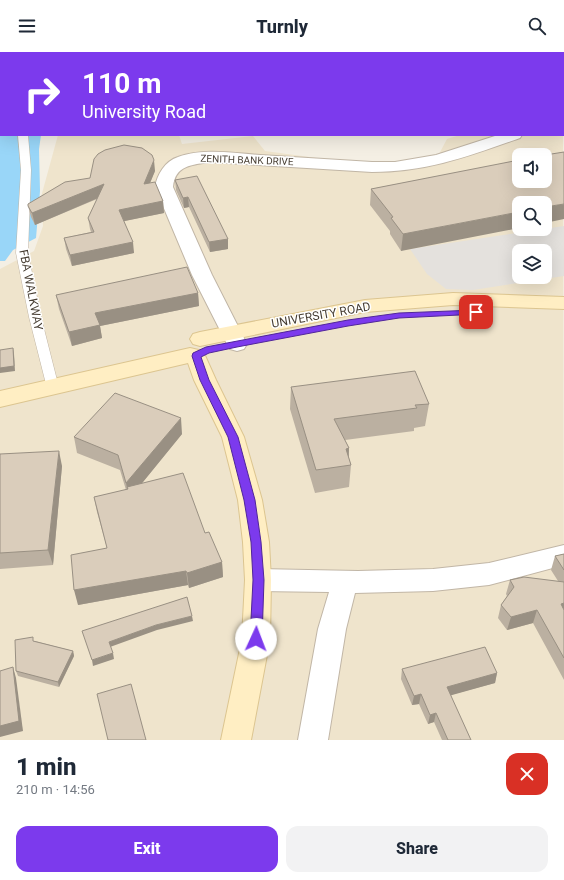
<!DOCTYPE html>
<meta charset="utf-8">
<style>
:root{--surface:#fff;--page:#f2f2f3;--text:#1f2937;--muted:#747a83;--accent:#7c3aed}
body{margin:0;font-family:Roboto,sans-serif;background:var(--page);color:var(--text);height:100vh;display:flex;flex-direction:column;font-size:15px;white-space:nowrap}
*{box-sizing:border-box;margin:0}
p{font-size:13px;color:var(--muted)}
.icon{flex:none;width:22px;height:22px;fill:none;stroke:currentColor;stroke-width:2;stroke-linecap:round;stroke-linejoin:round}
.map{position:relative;height:688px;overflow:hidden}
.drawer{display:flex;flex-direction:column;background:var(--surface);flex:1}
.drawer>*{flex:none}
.guide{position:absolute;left:0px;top:0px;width:564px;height:84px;box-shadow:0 4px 16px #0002;background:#7c3aed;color:#fff;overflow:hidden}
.buttons{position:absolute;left:512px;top:96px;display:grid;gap:8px}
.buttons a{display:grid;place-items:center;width:40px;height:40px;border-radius:8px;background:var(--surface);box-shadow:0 4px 16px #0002;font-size:20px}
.pin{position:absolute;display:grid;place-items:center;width:34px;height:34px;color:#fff;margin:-17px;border-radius:8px;box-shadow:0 2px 6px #0006}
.me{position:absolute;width:44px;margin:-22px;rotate:2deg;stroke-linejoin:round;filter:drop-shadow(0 0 3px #0008)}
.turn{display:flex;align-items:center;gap:14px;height:84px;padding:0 16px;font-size:18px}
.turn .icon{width:52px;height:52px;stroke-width:2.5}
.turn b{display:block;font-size:28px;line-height:34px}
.round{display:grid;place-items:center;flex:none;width:42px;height:42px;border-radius:12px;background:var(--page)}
.summary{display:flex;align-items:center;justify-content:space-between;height:68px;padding:0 16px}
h1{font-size:24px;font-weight:800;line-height:30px}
.action{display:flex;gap:8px;margin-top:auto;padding:8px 16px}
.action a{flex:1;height:46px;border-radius:12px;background:var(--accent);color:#fff;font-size:16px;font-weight:800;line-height:46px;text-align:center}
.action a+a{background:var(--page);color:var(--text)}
header{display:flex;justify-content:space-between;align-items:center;height:52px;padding:0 16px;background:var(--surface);font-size:18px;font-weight:800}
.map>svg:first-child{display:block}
</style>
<header><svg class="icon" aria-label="menu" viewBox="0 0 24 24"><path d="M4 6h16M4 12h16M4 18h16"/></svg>Turnly<svg class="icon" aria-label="search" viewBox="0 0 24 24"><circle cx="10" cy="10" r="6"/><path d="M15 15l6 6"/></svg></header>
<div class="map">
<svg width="564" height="688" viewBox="0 0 564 688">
<rect width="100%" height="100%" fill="#f4efe4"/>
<path fill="#efe4cc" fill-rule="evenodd" d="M563,51L564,688H0V217L34,199L43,174L41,145L58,83H179L182,92L253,84L265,99L339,109L407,110L439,102L447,87L460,83H563ZM519,103H545V129H519ZM519,151H545V177H519ZM519,199H545V225H519Z"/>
<path fill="#e4e1dd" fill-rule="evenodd" d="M564,174V224L473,238L446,237L427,222L410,197ZM519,199H545V225H519Z"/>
<path fill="#99d6f8" d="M0,34L1,83H41L39,97L40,139L36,186L13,198L5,209H0Z"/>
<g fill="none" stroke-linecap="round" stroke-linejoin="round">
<g stroke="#c1b6a6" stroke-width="1">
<path id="lane" d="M18,83H28L31,118L28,201L41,265L59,336L58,339L53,340L48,339L47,336L29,265L16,201L21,118Z"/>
</g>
<g stroke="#c1b6a6" stroke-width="2">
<g id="street">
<path d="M564,59V70L563,71V60Z"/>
<path d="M498,83H522L520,86C469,104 427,120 372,120L210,110C192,113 175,113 173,135L212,223L247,292L244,297L237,299L230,297L227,292L192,223L155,135C157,123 165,109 178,105C203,96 233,101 260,103C297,105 335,108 372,110H395L436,103Z"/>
<path d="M564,493V513L489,533L433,539L355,541L346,577L328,688H298L318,577L329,540L258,539L249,536L245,528L249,520L258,517L358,519L433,517L489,511Z"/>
</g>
</g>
<g stroke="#dcc590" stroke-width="2">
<g id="secondary">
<path d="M453,241L564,245V257L453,253L365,260L200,294L193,292L190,287L193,282L200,280L365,248Z"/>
<path d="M190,296L203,299L216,328L244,385L262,448L269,490L271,528L270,587L251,688H221L242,587L245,528L243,490L238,448L222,385L194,328L188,311L0,355V339Z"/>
</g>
</g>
<use href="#lane" fill="#fff" fill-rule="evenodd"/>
<use href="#street" fill="#fff" fill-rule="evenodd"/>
<use href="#secondary" fill="#ffeec3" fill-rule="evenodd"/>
</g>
<g fill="#bbb0a1">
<rect x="72" y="0" width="26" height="1"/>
<path d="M564,0V49H563V1Z"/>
<path d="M564,100L401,199L390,182V179L370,153L371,137Z"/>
<path d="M155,119L150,131L163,149L164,161L124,169L134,201L72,214L66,197L64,186L91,180L90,177L88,166L97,147L35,173L31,165L28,154Z"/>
<path d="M175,128L228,187V197L210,200L189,155L184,156L176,138Z"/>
<path d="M198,241L199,254L100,274L102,286L72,294L59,257L56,243Z"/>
<path d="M291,335L429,352L425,374L414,376V379L345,388L349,396V406L351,413L349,435L315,441L290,357Z"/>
<path d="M182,382L142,431L205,481L222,510L223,525L189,536L188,533L78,553L107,496L97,460L94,445L126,438L120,418L77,401L74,385Z"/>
<path d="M0,402L62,414L53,513L0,517Z"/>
<path d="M564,502V628L533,571L507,578L498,566L501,553L507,544L506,542L510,528L558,529L551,518L555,504Z"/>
<path d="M35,589L73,599L74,604L59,635L18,624L16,619Z"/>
<path d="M402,617L497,621L495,631L450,643L471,688H442L434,670L428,672L419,652L412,653L401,627Z"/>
</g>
<g fill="#999083">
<path d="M91,0H98V1H92Z"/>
<path d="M154,108L155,119L145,143L144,132Z"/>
<path d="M104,132L105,143L35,173L32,161Z"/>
<path d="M188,145L189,155L184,156L183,146Z"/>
<path d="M163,149L164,161L120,170L119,158Z"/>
<path d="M564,152V167L545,171V155Z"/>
<path d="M519,160V176L401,199L403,182Z"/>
<path d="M228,187V197L210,200L209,190Z"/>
<path d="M133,190L134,201L72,214L70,203Z"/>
<path d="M198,241L199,254L100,274L102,286L72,294L69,280L95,261Z"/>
<path d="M13,296L14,302L15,319L0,321V316Z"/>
<path d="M181,366L182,382L130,446L127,435L129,447L126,431Z"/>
<path d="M349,396L348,413L346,397Z"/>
<path d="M59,399L62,414L53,513L48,498Z"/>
<path d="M222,510L223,525L189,536L187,521Z"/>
<path d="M186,519L188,533L78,553L74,538Z"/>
<path d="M564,551V563L561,552Z"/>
<path d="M537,558L533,571L507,578L511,565Z"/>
<path d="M192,564L193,569L157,578L110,595L109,590L156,573Z"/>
<path d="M73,599L74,604L59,635L58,630Z"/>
<path d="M113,601L114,607L93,614L92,608Z"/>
<path d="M13,615L16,626L23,679L0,685V674Z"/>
<path d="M497,621L495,631L445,645L447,635Z"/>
<path d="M421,642L419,652L412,653L414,644Z"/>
<path d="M436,661L434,670L428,672L430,663Z"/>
</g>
<g fill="#dacdbb" stroke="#999083">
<path d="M557,0H564V33H563V1H554Z"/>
<path d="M124,93L142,96L152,103L154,108L144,132L155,130L163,149L119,158L133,190L70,203L64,186L94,180L88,166L104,132L32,161L28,154V152L65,130L90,126L94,107L98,102L105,98Z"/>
<path d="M564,100V152L545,155V151H519V160L403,182L391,166L393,165L371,137L519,108V129H545V103Z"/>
<path d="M197,124L228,187L209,190L188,145L183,146L175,128Z"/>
<path d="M187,215L198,241L95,261L100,273L69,280L56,243Z"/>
<path d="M13,296L14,314L0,316V298Z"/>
<path d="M415,319L429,352L415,353L417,356L334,367L349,396L346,397L351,413L316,418L291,335Z"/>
<path d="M115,341L181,366L126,431L118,403L74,385Z"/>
<path d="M59,399L48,498L0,501V402Z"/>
<path d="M183,421L205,481L209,480L222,510L187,521L186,519L74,538L71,503L107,496L94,445L128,437L127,435Z"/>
<path d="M564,502V518L555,504Z"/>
<path d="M524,525L564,530V551L561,552L564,558V606L537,558L511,565L501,553L514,535L510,528Z"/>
<path d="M187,545L192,564L156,573L109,590L113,601L92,608L82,579Z"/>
<path d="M33,585V589L73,599L58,630L16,619L15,588Z"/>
<path d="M485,595L497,621L447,635L471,688H448L436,661L430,663L421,642L414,644L402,617Z"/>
<path d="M13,615L19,669L0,674V619Z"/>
<path d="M131,632L146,688H108L97,642Z"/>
</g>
<path fill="#7c3aed" stroke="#51269a" d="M476,258L481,260L479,262L399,266L348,274L237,295L209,301L201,305L209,328L238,385L255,448L261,490L264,528L262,587L260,590L256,592L252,590L250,587L253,528L251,490L244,448L228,385L200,328L192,304L193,301L206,295L348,268L399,261Z"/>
<g text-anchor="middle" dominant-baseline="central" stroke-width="3" stroke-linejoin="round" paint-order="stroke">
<g font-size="10" fill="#473e33" stroke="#fff">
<text transform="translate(247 108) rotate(2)">ZENITH BANK DRIVE</text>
</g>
<g font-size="12" fill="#473e33" stroke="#fff">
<text transform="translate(31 238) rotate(79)">FBA WALKWAY</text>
<text transform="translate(321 263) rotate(-10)">UNIVERSITY ROAD</text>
</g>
</g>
</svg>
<div class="buttons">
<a><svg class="icon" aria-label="sound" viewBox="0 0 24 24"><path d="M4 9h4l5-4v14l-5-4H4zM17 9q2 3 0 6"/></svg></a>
<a><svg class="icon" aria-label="search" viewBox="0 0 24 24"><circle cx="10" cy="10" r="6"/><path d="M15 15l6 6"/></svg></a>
<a><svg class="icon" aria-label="layers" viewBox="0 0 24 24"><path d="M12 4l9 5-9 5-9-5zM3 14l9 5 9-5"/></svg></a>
</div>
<div class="pin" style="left:476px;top:260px;background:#d93025"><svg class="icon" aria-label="arrive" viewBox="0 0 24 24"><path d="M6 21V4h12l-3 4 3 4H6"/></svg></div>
<svg class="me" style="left:256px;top:587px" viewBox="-20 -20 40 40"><circle r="19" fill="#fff"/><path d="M0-13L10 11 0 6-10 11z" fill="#7c3aed"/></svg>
<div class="guide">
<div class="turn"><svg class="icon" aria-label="right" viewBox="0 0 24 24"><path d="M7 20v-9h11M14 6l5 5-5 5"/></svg><div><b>110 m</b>University Road</div></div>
</div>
</div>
<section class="drawer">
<div class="summary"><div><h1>1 min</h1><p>210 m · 14:56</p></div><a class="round" style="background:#d93025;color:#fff"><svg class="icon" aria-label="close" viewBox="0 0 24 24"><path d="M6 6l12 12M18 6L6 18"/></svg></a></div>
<div class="action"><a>Exit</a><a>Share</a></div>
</section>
